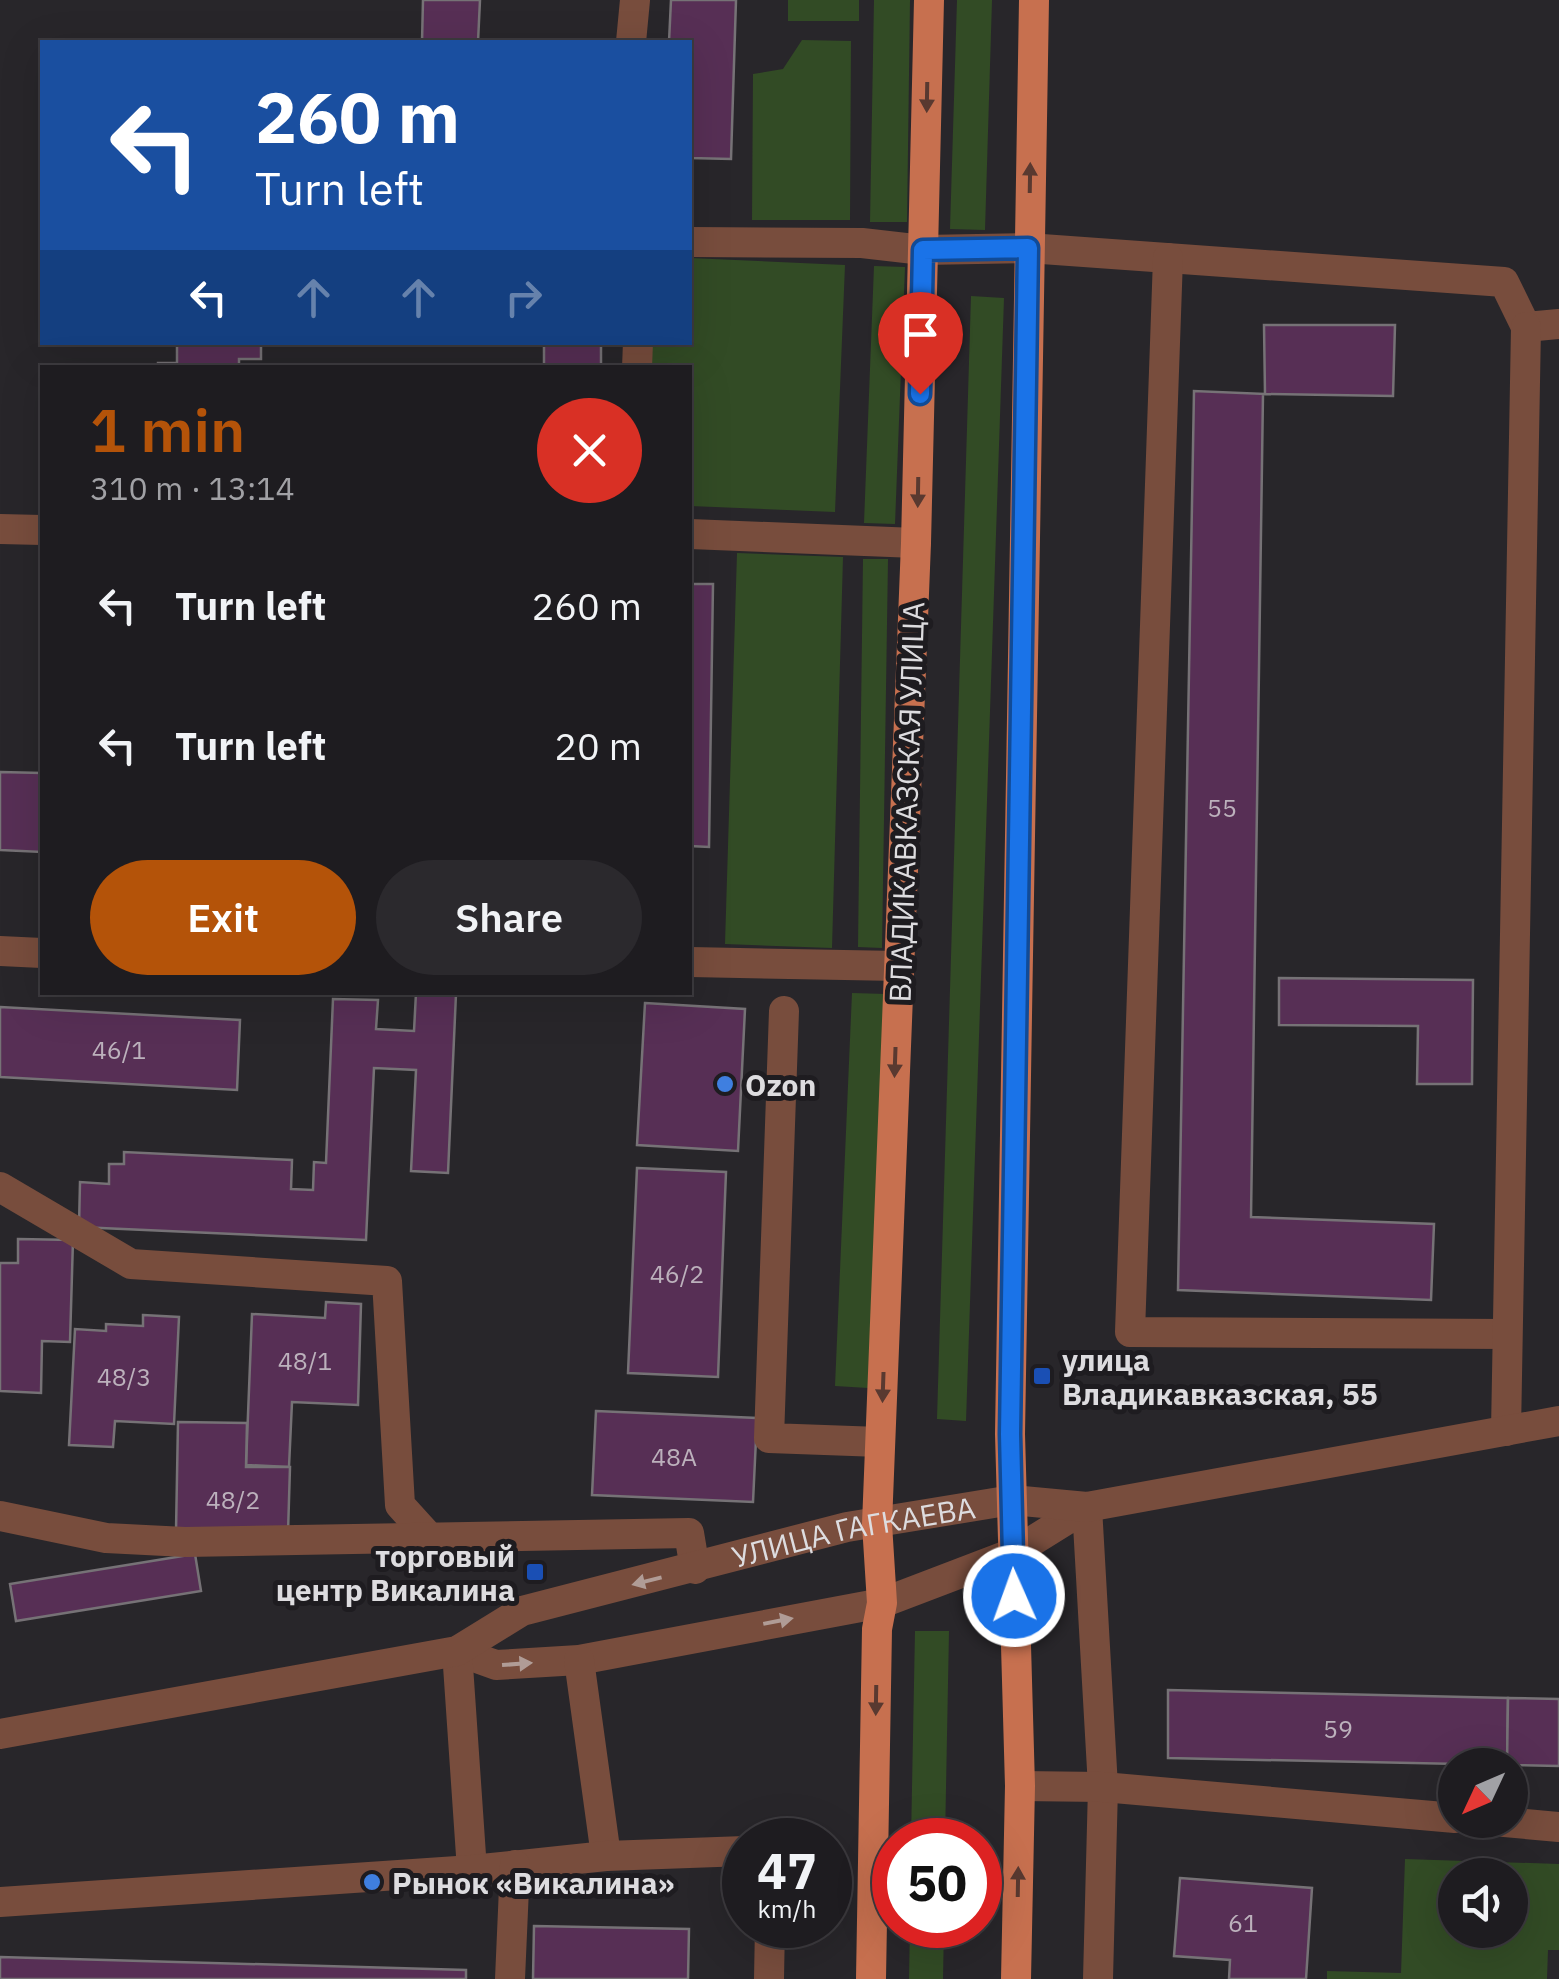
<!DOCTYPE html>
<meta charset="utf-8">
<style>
:root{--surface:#1e1c20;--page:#2b292d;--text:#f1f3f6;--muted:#a1a1a5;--line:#3c3a3e;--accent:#b45309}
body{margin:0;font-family:"IBM Plex Sans",sans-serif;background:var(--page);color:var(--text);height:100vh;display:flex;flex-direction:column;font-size:38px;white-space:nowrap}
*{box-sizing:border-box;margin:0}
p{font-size:32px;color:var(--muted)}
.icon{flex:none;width:55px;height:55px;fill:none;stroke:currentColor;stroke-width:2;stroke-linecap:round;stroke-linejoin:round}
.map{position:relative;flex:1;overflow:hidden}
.side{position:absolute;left:40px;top:365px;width:652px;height:630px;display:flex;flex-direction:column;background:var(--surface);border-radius:0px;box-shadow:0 10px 40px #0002,0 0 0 2px var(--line)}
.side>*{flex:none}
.hud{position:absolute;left:40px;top:40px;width:652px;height:305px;border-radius:0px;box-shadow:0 10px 40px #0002,0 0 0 2px var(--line);background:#1a4fa0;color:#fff;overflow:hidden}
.needle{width:65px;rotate:226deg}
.fabs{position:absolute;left:1438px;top:1748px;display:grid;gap:20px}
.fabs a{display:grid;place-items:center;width:90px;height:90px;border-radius:50%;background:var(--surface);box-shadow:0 10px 40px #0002,0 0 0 2px var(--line);font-size:50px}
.speed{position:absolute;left:722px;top:1818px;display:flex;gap:20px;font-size:50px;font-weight:700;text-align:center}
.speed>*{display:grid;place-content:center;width:130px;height:130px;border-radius:50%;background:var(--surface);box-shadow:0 10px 40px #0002,0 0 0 2px var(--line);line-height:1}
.speed small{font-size:25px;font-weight:400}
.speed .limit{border:15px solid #d22;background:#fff;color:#111}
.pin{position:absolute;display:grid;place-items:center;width:85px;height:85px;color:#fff;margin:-102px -42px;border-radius:50% 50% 50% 0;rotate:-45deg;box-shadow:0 0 10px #0007}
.pin .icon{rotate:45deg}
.me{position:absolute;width:110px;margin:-55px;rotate:358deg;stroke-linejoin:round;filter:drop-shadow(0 0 8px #0008)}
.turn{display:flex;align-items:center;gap:35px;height:210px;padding:0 50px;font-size:45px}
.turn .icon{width:130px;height:130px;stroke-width:2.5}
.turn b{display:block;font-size:70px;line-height:85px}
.lanes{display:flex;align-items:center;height:95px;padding:0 50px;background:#0003;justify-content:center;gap:50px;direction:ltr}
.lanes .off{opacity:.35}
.round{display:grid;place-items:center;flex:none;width:105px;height:105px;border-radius:52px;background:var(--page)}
.overview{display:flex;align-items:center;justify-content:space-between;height:170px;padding:0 50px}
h1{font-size:60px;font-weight:600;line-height:75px;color:var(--accent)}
.action{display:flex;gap:20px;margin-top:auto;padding:20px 50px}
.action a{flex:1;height:115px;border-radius:60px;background:var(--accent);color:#fff;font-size:40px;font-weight:600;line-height:115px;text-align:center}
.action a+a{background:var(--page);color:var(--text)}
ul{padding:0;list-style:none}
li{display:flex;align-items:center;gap:30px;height:140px;padding:0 50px}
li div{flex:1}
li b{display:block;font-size:38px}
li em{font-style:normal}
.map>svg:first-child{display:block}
</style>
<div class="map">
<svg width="1559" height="1979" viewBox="0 0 1559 1979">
<rect width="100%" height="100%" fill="#28262a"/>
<g fill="#324b25" fill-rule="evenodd">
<rect x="788" y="0" width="71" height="21"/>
<path d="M874,0H910L907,222H870Z"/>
<path d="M957,0H992L985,230L950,229Z"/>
<path d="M802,40L851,41L850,220H752L753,74L783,69Z"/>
<path d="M690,258L845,265L835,512L690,506V368H650L651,343L690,342Z"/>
<path d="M874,266L905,267L895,524L864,523Z"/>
<path d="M971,296L1004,298L966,1421L937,1419Z"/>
<path d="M737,553L843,557L832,948L725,944Z"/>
<path d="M863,559H888L882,948L858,947Z"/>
<path d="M852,993L886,994L868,1388L835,1386Z"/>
<path d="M915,1631H949L945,1840H911Z"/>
<path d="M1405,1859L1559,1864V1950H1548L1547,1979H1327V1971L1401,1973ZM1455,1875H1510V1930H1455Z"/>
<path d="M910,1925H944L943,1979H909Z"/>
</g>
<g fill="#572f55" stroke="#767276" stroke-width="2.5">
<path d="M423,0H480L478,42H422Z"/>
<path d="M671,0H736L731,159L690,158V42H669Z"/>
<path d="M1264,325H1395L1393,396L1263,394L1251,1217L1434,1224L1431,1300L1178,1290L1194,391L1265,394Z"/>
<path d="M183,342H261V359H239V368H158V363H177V344Z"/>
<rect x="544" y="342" width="57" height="26"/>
<path d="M690,584H713L709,847L690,846Z"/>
<path d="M0,772L42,773V852L0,850Z"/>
<path d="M1279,978L1473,980L1472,1084H1417L1418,1026L1279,1025Z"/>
<path d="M416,993L456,994L448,1173L411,1171L416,1070L374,1068L366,1240L79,1227L80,1182L109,1184V1164H124V1152L292,1160L291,1189L313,1190L314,1162L326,1163L333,999L378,1000L376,1029L414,1031Z"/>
<path d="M645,1003L745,1009L738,1151L637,1145Z"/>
<path d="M0,1007L240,1020L237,1090L0,1077Z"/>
<path d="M637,1168L726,1172L718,1377L628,1373Z"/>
<path d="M18,1239L73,1240L70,1342L42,1341L41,1393L0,1391V1263H18Z"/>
<path d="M326,1302L361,1304L358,1405L292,1402L289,1467L246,1465L252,1314L325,1318Z"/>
<path d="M143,1315L179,1317L174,1424L115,1421L113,1447L69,1445L75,1329L106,1331V1324L143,1326Z"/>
<path d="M596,1411L757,1418L753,1502L592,1495Z"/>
<path d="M178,1422L247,1423L246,1467H290L288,1533L176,1531Z"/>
<path d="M195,1554L201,1591L16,1621L10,1584Z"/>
<path d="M1168,1690L1508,1698L1507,1765L1168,1758Z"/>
<path d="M1508,1698L1559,1699V1766L1507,1765Z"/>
<path d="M1180,1878L1312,1888L1306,1979H1229L1230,1960L1174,1956Z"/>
<path d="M534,1926L689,1929L688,1979H533Z"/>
<path d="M0,1957L466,1970V1979H0Z"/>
</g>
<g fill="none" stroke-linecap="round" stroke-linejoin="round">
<g stroke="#784d3d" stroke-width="30">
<path d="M631,42L635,0"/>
<path d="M690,242L862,243L923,250L1028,248L1504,282L1526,327L1559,324"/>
<path d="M1168,258L1130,1332L1507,1334"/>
<path d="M637,368L638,342"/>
<path d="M0,529L42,530"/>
<path d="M690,534L916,543"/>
<path d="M0,951L42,953"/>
<path d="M690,962L899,966"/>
<path d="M784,1011L769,1438L880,1442"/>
<path d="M0,1187L131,1264L387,1281L400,1505L429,1537"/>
<path d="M1506,1431L1526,327"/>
<path d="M0,1516L106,1538L185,1542L689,1533L695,1569"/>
<path d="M457,1651L496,1665L579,1660L882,1603L1013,1553L1087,1507L1103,1787L1098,1979"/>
<path d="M457,1651L472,1870"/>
<path d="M579,1660L606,1856"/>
<path id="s1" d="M0,1734L457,1651L522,1611L847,1527L1012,1500L1087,1507L1559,1421"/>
<path d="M1020,1786L1103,1787L1455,1818"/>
<path d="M1482,1820L1559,1827"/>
<path d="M0,1902L472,1870L606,1856L745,1851"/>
<path d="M510,1979L515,1865"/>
<path d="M769,1979L770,1925"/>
</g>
<g stroke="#c7704f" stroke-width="30">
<path d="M871,1979L877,1629L882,1603L877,1524L916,543L929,0"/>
<path d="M1016,1979L1020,1786L1010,1434L1034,0"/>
</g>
</g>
<defs><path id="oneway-solid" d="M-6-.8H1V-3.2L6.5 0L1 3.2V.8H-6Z" transform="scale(2.5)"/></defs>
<g fill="#593930">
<use href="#oneway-solid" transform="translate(927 97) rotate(91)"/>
<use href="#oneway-solid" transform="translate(1030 178) rotate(-89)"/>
<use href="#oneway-solid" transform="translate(918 492) rotate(91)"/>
<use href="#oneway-solid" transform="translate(895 1062) rotate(92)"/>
<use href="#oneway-solid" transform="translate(883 1387) rotate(92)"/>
<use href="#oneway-solid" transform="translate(876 1700) rotate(91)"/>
<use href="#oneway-solid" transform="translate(1018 1882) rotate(-89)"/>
</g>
<g fill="#b09c96">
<use href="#oneway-solid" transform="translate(647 1581) rotate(166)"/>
<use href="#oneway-solid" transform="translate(778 1621) rotate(-11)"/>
<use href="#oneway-solid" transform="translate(517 1664) rotate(-4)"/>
</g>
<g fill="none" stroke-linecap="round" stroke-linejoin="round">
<g stroke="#114b97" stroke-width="25">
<path id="route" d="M920,394L923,250L1028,248L1010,1434L1014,1596"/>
</g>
<use href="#route" stroke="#1a73e8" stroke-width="18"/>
</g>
<g fill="#3f7fe0" stroke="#1e1c20" stroke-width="4">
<circle cx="725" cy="1084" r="10"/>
<circle cx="372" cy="1882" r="10"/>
</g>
<g fill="#1a4fb4" stroke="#1e1c20" stroke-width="4">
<rect x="1032" y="1366" width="20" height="20" rx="5"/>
<rect x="525" y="1562" width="20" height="20" rx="5"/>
</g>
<g text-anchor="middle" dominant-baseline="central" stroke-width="10" stroke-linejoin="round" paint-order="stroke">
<g font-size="25" fill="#bcb1bc">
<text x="1222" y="807">55</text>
<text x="119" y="1049">46/1</text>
<text x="677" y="1273">46/2</text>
<text x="305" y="1360">48/1</text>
<text x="124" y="1376">48/3</text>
<text x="674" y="1456">48А</text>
<text x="233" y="1499">48/2</text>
<text x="1338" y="1728">59</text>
<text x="1243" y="1922">61</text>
</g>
<g font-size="30" fill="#dddcdf" stroke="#1e1c20">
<text transform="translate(906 802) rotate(-88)">ВЛАДИКАВКАЗСКАЯ УЛИЦА</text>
<text stroke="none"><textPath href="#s1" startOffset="882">УЛИЦА ГАГКАЕВА</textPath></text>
</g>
<g font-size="30" font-weight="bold" fill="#dddcdf" stroke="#1e1c20" text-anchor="start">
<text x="745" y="1084">Ozon</text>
<text x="1062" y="1359">улица<tspan x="1062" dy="34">Владикавказская, 55</tspan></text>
<text x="515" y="1555" text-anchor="end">торговый<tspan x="515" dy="34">центр Викалина</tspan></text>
<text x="392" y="1882">Рынок «Викалина»</text>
</g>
</g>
</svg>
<div class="fabs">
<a><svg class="needle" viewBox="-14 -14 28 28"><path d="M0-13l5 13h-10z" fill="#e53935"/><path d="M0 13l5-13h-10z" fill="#a1a1a5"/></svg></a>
<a><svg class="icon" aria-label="sound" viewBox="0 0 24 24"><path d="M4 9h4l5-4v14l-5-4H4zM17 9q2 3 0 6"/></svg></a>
</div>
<div class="speed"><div>47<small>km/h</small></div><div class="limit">50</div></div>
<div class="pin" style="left:920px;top:394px;background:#d93025"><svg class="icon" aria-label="arrive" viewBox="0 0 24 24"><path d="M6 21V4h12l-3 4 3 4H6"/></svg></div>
<svg class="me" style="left:1014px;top:1596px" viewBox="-20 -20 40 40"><circle r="17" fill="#1a73e8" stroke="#fff" stroke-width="3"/><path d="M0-11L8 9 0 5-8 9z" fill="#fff"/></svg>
<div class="hud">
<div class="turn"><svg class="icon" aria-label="left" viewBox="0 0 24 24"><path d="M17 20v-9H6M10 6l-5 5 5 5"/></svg><div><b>260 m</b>Turn left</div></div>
<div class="lanes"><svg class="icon" aria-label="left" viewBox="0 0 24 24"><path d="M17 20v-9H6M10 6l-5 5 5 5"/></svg><svg class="icon off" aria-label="ahead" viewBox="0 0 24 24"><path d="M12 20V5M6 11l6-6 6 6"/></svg><svg class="icon off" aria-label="ahead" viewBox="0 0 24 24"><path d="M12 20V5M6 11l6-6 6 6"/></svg><svg class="icon off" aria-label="right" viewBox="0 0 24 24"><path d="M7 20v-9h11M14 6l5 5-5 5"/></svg></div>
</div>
<section class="side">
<div class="overview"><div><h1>1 min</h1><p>310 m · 13:14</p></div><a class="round" style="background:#d93025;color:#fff"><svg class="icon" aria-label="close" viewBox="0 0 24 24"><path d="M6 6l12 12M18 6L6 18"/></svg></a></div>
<ul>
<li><svg class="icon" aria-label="left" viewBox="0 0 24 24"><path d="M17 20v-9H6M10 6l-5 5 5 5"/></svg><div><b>Turn left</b></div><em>260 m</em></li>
<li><svg class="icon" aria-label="left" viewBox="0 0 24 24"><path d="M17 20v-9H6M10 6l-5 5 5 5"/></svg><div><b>Turn left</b></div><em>20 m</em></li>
</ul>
<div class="action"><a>Exit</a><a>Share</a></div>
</section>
</div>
